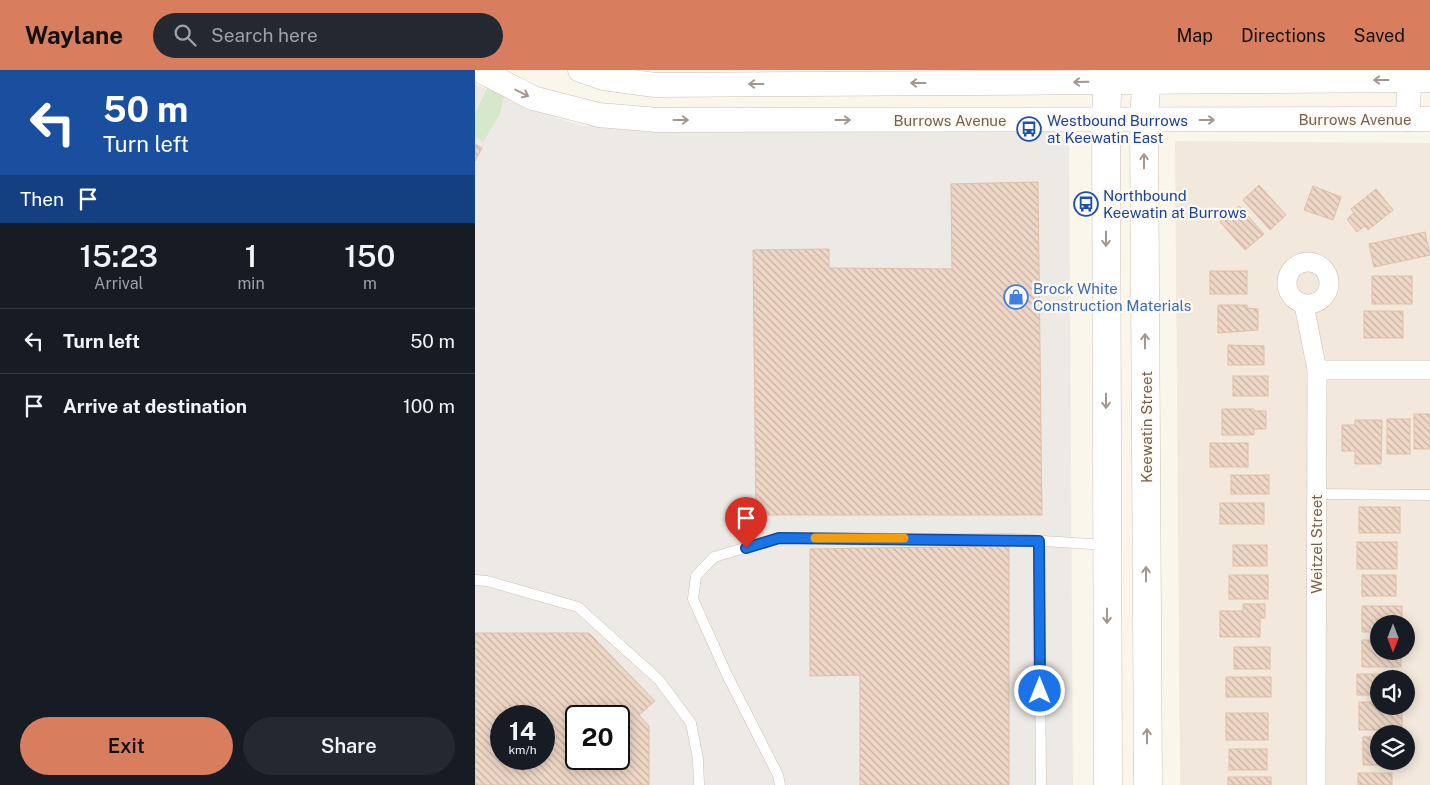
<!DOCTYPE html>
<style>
:root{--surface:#171b24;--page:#242831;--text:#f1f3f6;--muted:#9ea1a6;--line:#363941;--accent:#d87d5e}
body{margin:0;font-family:"Public Sans",sans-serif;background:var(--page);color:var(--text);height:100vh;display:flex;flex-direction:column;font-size:19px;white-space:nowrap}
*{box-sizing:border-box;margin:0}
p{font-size:16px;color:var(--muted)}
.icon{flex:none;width:28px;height:28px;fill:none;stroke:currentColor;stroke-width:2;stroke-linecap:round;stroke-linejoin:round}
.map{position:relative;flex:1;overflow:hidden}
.sheet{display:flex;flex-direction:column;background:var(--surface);width:475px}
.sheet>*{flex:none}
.guide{background:#1a4fa0;color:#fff;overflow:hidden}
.needle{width:32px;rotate:180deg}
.tools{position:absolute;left:895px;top:545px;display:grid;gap:10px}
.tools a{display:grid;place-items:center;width:45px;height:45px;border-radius:50%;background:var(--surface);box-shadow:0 2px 12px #0003;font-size:25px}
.speed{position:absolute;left:15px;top:635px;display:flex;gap:10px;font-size:25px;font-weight:700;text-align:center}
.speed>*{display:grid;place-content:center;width:65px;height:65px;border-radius:50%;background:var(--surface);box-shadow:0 2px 12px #0003;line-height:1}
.speed small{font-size:12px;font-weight:400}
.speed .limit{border:2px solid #111;border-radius:8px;background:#fff;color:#111}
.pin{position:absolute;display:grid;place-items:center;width:42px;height:42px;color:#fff;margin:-51px -21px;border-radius:50% 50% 50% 0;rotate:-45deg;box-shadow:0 0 5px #0007}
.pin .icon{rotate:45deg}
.me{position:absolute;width:55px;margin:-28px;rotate:0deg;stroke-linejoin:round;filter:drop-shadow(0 0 4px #0008)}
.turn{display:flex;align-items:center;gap:18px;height:105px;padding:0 20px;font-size:22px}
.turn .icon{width:65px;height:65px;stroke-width:2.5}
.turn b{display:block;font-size:35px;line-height:42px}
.then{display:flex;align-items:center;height:48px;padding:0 20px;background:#0003;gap:10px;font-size:19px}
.eta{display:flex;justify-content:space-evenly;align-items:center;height:85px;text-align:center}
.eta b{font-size:30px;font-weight:600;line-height:35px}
.cta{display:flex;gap:10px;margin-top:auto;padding:10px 20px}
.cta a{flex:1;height:58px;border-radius:30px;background:var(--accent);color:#111;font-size:20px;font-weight:600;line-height:58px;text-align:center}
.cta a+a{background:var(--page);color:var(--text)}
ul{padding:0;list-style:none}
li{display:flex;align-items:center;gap:15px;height:65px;padding:0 20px;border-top:1px solid var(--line)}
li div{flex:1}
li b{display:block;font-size:19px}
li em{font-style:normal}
header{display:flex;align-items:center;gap:30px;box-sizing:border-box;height:70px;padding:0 25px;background:var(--accent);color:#111}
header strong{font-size:24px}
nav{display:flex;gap:28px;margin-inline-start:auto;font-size:18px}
.search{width:350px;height:45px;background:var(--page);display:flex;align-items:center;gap:12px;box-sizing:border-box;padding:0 18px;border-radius:28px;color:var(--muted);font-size:19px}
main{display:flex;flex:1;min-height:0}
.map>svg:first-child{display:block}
</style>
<header>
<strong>Waylane</strong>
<div class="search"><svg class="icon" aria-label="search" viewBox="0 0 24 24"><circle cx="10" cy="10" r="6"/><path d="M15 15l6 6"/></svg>Search here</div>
<nav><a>Map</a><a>Directions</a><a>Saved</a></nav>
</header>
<main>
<section class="sheet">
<div class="guide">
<div class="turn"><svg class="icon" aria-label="left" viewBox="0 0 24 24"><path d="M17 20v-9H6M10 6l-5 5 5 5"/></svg><div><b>50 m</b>Turn left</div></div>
<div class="then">Then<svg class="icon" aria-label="arrive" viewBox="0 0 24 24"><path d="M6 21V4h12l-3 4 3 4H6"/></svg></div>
</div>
<div class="eta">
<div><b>15:23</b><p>Arrival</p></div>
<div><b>1</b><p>min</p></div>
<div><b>150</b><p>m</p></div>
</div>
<ul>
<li><svg class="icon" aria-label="left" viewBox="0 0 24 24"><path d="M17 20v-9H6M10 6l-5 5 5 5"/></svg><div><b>Turn left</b></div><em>50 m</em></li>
<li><svg class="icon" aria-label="arrive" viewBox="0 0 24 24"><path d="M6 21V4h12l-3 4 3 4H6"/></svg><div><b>Arrive at destination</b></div><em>100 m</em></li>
</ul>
<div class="cta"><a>Exit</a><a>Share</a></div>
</section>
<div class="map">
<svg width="955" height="715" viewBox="0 0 955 715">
<defs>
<pattern id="building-back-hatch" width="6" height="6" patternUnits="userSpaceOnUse" patternTransform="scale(1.25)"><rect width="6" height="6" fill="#eed7c6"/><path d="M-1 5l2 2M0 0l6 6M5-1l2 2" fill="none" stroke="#c5b2a3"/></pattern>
</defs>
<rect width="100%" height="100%" fill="#fbf6ec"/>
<path fill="#f2e8db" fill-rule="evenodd" d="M700,71L955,73V715H705ZM904,554H931V581H904ZM904,609H931V636H904ZM904,664H931V691H904Z"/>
<path fill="#ede9e4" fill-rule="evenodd" d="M0,14L51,38L108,56L594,60L598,715H0ZM26,646H69V689H26ZM101,646H144V689H101Z"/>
<path fill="#d6e8cb" d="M15,12L29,26L25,44L8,72L0,67V44Z"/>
<g fill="url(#building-back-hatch)" stroke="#dfbfa8" fill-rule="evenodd">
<path d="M0,74L7,78L0,91Z"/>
<path d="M563,112L567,445H281L278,180L354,179V198L477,199L476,114Z"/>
<path d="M784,115L811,145L795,160L768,130Z"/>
<path d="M838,116L866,127L858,150L829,140Z"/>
<path d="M901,119L918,140L893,160L890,156L882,162L872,149L879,143L876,139Z"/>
<path d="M764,136L789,164L770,180L745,152Z"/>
<path d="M950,162L955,185L899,197L894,174Z"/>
<rect x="735" y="201" width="37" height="23"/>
<rect x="897" y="206" width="40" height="28"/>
<path d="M743,235H772V238L783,239V260L743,263Z"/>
<rect x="889" y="241" width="39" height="27"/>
<path d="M753,275L789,276V295H753Z"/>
<rect x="758" y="306" width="35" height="20"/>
<path d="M747,339H779V341H791V359H779V365H747Z"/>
<rect x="939" y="344" width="16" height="35"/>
<rect x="912" y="349" width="23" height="35"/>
<path d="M880,350H907L906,394H880V381H867V355H880Z"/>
<rect x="735" y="373" width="38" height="24"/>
<rect x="756" y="405" width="38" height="19"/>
<rect x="745" y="433" width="44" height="21"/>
<rect x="884" y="437" width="41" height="26"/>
<rect x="882" y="472" width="40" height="27"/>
<rect x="758" y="475" width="34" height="21"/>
<path d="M534,476V715H385V605L335,606V479Z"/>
<rect x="754" y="505" width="39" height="24"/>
<rect x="887" y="505" width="34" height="21"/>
<path d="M768,534H790V548H785V567H745V541H768Z"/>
<path d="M887,536H927V554H904V562H887Z"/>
<path d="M0,563H114L180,631L164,645L174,656V715H0ZM26,646H69V689H26ZM101,646H144V689H101Z"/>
<path d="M887,570H904V581H926V597H887Z"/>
<rect x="759" y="577" width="36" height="22"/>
<path d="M882,604H917V609H904V625H882Z"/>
<rect x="751" y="607" width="45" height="20"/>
<path d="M884,632H904V636H927V660H884Z"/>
<rect x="751" y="643" width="42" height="27"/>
<path d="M888,667H904V691H926V695H888Z"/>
<rect x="754" y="679" width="38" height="21"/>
<rect x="883" y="703" width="34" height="12"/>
<rect x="753" y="707" width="43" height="8"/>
</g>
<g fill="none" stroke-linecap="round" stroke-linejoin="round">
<g stroke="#cdbfb3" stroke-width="11">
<g id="service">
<path d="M841,424L955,425"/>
<path d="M564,471L566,715"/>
<path d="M0,510L12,511L103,537L184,610L216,653L223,689L224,715"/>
<path d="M305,715L303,705L252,605L218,529L221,506L239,487L303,468L537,469L631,475"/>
</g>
</g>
<g stroke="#cdbfb3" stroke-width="20">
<g id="minor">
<circle cx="833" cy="213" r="21"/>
<path d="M829,235L842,300L841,715"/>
<path d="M842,300H955"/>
</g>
</g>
<g stroke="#cdbfb3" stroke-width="25">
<g id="tertiary">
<path d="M4,0L58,28L124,45L183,50L955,49"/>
<path d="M105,0L128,8L180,15L955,10"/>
<path d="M933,49L934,10"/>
</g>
</g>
<g stroke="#cfbfb0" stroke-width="29">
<g id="secondary">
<path d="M672,0L669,50L673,715"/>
<path d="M633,715L631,50L633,0"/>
</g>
</g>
<use href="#service" stroke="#fff" stroke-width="10"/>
<use href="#minor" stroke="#fff" stroke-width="19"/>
<use href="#tertiary" stroke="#fff" stroke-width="24"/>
<use href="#secondary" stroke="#fff" stroke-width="28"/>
</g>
<defs><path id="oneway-shaft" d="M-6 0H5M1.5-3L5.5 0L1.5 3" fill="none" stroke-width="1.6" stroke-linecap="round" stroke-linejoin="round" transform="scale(1.25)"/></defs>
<g stroke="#a5978e">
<use href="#oneway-shaft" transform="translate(906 10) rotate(180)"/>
<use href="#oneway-shaft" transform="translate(606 12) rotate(179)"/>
<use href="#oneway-shaft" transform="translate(443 13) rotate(180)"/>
<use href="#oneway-shaft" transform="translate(281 14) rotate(180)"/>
<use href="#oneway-shaft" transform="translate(47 23) rotate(27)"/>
<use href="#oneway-shaft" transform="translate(206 50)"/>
<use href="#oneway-shaft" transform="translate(368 50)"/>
<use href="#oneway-shaft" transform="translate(732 50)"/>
<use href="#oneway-shaft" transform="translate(669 91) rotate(-90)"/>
<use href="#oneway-shaft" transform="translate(631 169) rotate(90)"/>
<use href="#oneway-shaft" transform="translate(670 271) rotate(-90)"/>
<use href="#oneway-shaft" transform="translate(631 331) rotate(90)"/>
<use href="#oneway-shaft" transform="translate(671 504) rotate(-90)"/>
<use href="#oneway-shaft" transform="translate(632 546) rotate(90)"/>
<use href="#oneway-shaft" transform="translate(672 666) rotate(-90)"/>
</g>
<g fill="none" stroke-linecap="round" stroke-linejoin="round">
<g stroke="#114b97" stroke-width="12">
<path id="route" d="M271,478L304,468L564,471L565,621"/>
</g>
<use href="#route" stroke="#1a73e8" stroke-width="9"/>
<path stroke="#f59e0b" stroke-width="9" d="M340,468H429"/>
</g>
<defs>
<g id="bus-ring" transform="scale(1.25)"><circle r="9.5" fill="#fefaf3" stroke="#1a4fb4" stroke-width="1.5"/><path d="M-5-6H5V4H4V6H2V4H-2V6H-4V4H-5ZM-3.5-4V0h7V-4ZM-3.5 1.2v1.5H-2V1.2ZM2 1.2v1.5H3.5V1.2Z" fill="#1a4fb4"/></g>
<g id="shop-ring" transform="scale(1.25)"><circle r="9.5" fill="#fefaf3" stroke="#3f7fe0" stroke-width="1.5"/><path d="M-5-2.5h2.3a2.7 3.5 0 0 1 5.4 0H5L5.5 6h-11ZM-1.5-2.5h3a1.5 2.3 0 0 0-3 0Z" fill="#3f7fe0"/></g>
</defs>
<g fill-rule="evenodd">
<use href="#bus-ring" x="554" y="59"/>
<use href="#bus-ring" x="611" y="134"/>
<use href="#shop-ring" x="541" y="227"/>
</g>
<g text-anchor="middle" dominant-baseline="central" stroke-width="4.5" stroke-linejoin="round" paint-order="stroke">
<g font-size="15" fill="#755f51" stroke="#fefaf3">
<text x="880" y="49">Burrows Avenue</text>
<text x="475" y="50">Burrows Avenue</text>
<text transform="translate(671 357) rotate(-90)">Keewatin Street</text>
<text transform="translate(841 474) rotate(-90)">Weitzel Street</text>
</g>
<g font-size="15" fill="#164399" stroke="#fefaf3" text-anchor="start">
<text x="572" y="50">Westbound Burrows<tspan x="572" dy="17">at Keewatin East</tspan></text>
<text x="628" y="125">Northbound<tspan x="628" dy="17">Keewatin at Burrows</tspan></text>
</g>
<g font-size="15" fill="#366cbe" stroke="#fefaf3" text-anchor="start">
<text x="558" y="218">Brock White<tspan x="558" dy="17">Construction Materials</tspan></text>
</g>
</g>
</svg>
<div class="tools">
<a><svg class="needle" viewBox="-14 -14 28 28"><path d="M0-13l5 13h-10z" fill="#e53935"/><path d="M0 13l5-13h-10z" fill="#9ea1a6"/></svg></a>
<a><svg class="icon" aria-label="sound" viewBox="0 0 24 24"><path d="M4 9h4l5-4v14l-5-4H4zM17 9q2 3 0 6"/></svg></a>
<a><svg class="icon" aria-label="layers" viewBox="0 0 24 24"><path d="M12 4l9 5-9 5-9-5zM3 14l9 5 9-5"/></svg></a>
</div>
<div class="speed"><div>14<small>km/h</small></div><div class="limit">20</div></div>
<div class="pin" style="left:271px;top:478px;background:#d93025"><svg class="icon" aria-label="arrive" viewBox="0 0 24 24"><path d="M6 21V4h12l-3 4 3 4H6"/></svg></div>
<svg class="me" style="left:565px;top:621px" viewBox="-20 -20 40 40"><circle r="17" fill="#1a73e8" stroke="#fff" stroke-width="3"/><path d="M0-11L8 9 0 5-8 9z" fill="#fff"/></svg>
</div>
</main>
